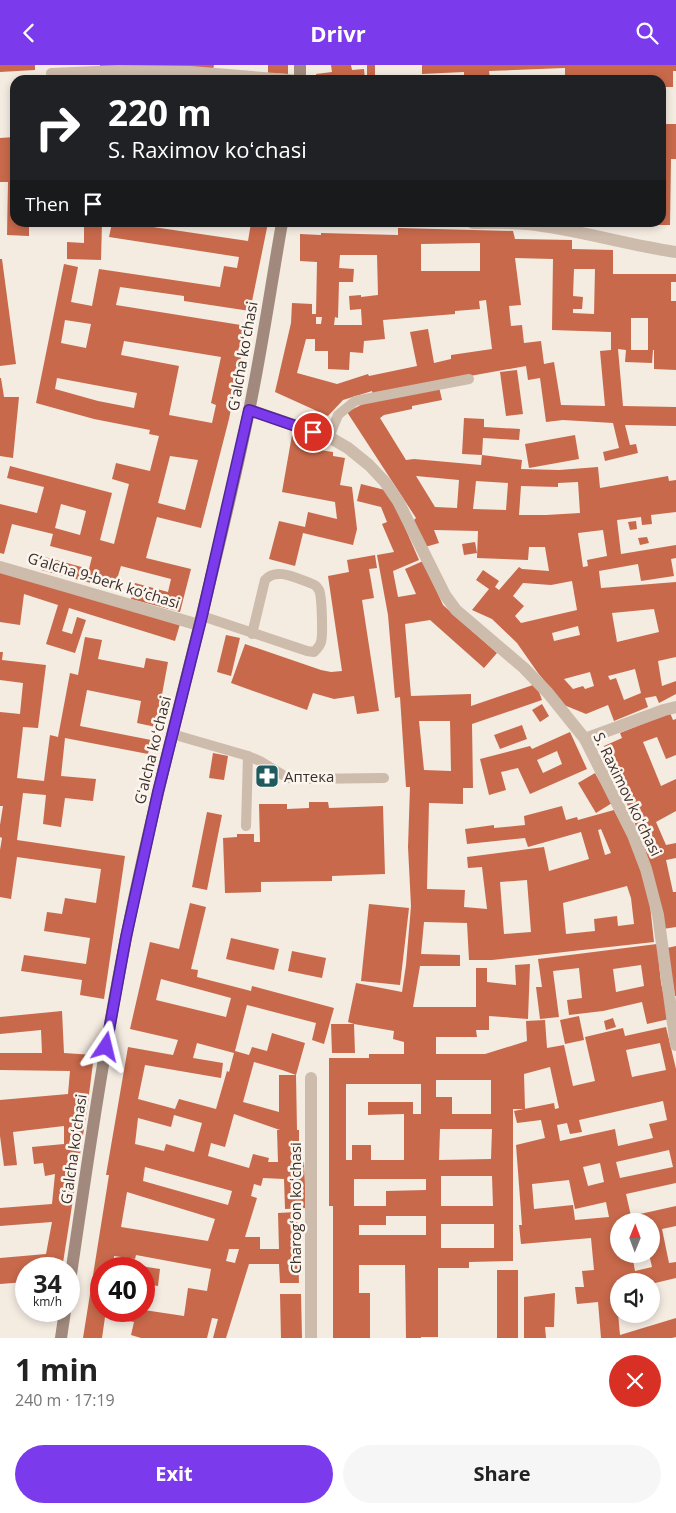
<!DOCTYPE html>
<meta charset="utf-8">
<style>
:root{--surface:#fff;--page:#f6f6f6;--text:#222;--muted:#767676;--accent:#7c3aed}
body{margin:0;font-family:"Open Sans",sans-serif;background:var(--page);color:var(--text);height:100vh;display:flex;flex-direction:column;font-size:19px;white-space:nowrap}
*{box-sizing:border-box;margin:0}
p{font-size:16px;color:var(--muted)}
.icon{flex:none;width:28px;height:28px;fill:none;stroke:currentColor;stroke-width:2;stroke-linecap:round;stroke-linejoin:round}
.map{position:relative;height:1273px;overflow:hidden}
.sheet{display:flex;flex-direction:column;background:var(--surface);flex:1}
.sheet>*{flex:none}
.top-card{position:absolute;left:10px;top:10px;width:656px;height:152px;border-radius:15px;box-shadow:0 2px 8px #0003;background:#202124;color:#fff;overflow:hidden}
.needle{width:32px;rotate:1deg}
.tools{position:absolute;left:610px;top:1148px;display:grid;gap:10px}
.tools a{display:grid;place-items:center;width:50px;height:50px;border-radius:50%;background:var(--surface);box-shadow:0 2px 8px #0003;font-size:25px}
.speed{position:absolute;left:15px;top:1192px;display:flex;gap:10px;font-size:25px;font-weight:700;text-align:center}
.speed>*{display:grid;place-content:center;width:65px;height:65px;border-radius:50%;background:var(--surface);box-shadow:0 2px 8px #0003;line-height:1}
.speed small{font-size:12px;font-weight:400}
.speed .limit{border:8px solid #d22;background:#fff;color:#111}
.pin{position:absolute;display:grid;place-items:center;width:42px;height:42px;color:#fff;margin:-21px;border:2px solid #fff;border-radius:50%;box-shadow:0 1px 5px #0007}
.me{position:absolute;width:55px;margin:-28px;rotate:10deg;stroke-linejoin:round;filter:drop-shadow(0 0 4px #0008)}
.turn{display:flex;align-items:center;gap:18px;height:105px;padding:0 15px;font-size:22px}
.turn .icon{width:65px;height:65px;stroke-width:2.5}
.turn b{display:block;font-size:35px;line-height:42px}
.then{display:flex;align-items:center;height:48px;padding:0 15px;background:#0003;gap:10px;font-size:19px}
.round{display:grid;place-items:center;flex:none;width:52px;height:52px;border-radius:26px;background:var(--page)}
.headline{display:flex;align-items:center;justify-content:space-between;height:85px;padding:0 15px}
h1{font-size:30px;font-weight:700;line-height:38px}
.button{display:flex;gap:10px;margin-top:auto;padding:10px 15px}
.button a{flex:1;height:58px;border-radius:30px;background:var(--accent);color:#fff;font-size:20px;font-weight:700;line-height:58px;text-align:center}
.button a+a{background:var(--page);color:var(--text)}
header{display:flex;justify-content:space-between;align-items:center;height:65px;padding:0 15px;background:var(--accent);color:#fff;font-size:22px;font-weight:700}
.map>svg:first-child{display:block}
</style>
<header><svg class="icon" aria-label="back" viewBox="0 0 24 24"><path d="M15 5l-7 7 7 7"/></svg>Drivr<svg class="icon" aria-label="search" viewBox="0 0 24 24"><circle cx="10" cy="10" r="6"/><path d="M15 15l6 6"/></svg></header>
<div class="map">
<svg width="676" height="1273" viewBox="0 0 676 1273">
<rect width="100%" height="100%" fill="#f4ebe1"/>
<g fill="#c8694b" fill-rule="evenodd">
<path d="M0,0H35V5L0,7Z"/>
<path d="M100,0H214L213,5L100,2Z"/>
<path d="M268,0H288V9L268,8Z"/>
<path d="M331,0H351L352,5L364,4L365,15H333V12L317,14L316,9L332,7Z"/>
<rect x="367" y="0" width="8" height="11"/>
<path d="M422,0H676V6H673V22H661V15H565V3L489,6L490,15H464V7L422,9Z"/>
<path d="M661,59H676V94H671L670,160H575V158H661Z"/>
<path d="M15,72V158H29V171L7,170L8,117H0V73Z"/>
<path d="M84,158H102L101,195L67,194V177L84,178Z"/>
<path d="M112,158H126L248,176L251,158H268L250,246L184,236V231L120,222L116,240L247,261L229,354L201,463L157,452L146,493L191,504L180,547L131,534L135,518L168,527L171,514L121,501L114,524L41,505L45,492L89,504L92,492L50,481L53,469L12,459L4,489L0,488V439L37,448L44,422L7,413L10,401L112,428L100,475L114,479L129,419L112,414L116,398L150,406L159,371L149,369L150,365L94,354L36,338L64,199L78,202L71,237L92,241L99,204L220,222L224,201L237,203L239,192L109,172ZM65,255L91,259L86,283L61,278ZM124,276L221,292L211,338L216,340L212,358L169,350L179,301L121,290ZM57,313L137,328L134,343L98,336L55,324ZM170,391L198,395L185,445L158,438ZM61,439L86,446L80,470L55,463Z"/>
<path d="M398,163L513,166L515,174L572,175V184L613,185V209H676V217H671V236H676V305L654,304V285H653L652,298L625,297L626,285L618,284L623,341L676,342V361L625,360L630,380L636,379L638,388L605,396L603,387L619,383L613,358L563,355L546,357L540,313L528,315L526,301L420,320L373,330L372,326L343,335L328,351L275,327L291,258L292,238L312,239V249H316L317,197L300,196V169L321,170V168L398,170ZM480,178V206H421V179ZM340,190H377L378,230L361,232V230L349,231L350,245L361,244L362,260H334L335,252L338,253L339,217H353L354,204L339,203ZM515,193L553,194L552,265L611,267V285L600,286L605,341L561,340L554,297L544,299L541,276L524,278L522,260L511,261L509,241L521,240ZM574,204H595L594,249L573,248V244H582L583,232L573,231ZM486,235L492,284L451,290V294L434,298L428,264L410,267L417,301L369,311L368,309L337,319L297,308L306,274H315V286H328V304L349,305L350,287L363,288L364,276L385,274L383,255L455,249V246L480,244L479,236ZM316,252H322L321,259H316ZM631,253H648V285H631Z"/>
<path d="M0,194H2L16,299L0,301Z"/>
<path d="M517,305L523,349L506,351L500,307Z"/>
<path d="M0,313H1L4,332H19L13,393L0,391Z"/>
<path d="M439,322L442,335L412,341V344L384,350L380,353L406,395L414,394L481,400L482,390L522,395L521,404L559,405L598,402L600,423L668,411L669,416L676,415V447L651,450L652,459L642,460L641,452L617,455L621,489L676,480V493L671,494L674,511L641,516L638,499L599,506L601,523L676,517V592L658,596L662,621L676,616V629L659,638L656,631L645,633L648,642L614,656L608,640L586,649L564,640L538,608L517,578L492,554L472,545L489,524L476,515L483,505L499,516L495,522L499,525L519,502L522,504L549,506L545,482H529L528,495L477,493L478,466L434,465L439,478L425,482L414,455L416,453L347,347L373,334ZM416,411L459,415L457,443L435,442ZM476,416L508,418L506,445L473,444ZM578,417L580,448L546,450H519L521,421L558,422V418ZM603,465L607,491L587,495L588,501L583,502L578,468ZM572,516L577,545L521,558L515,551L524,541L513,531L523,518L551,520ZM654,544L659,567L617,577L612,548ZM578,561L580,570L554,576L552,568ZM635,604L641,628L624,635L616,613L610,615L608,611ZM590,607L594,621L585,624L583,621L573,624L564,614Z"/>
<path d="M464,353L484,354V362L520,364L519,375L483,373L482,390L462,389Z"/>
<path d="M292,370L322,375L320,385L333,387V391L345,393L340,420L352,422L357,464L353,480L303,468L295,501L269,494L279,456L305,462L308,447L337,454L335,437L282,427Z"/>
<path d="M575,370L579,394L529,403L525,379Z"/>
<path d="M361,419L389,426L419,495L393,506L398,532L416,529L405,504L423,496L443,540L497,588L484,603L430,555L405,559L411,631L471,629V641L536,619L542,635L472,659L473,723H463V739L429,738L427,824L465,825L464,842L487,844L482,802L468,803L467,792L544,782L549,806L589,794L581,767L528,782L525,773L467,779L465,764L494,760V763L525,760L524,751L562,741L566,755L577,752L578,755L614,745L633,782L649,831L654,877L492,895H469L467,858L424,857L421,889L460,890V901H420L413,942H476V903H487V917L516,920L515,900L530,899L528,954L489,951V965H476L477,972H436V989H485L527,976L526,956L545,955L547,983L564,980L573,1021L595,1016L585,972L623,963L625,971L666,962L676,1004V1118L626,1129L631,1151L676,1141V1161L662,1164L669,1198L676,1197V1213L651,1219V1216H619V1226L616,1227L620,1270L676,1253V1272L672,1273H601L598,1237L577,1239L575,1222H584L582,1206L594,1205L591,1173L521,1179L519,1160H522L516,1080L545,1073L541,1055L517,1058L514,1046L554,1038L555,1044L559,1043L550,1002L524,1009L525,1044H513V1196L469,1197V1203H438V1272H421V1273H406L405,1200H359V1228H370V1273H333V1141H329V993H369V989H404V977L393,974L394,966L354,959L355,988H332L331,959H354L348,957L356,918L402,927L406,900L411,841L408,782L410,722H406L400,632L395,633L388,550L377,490L394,487L382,459L387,457L381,442L357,436ZM419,656H450L451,706L424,705ZM601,764L611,788L605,790L598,765ZM527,815L531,867L504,869L500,817ZM627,821L631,833L634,859L618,861L617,851L594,854L595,866L566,869L563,838ZM660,978L666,1005L632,1012L626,985ZM436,1015H491V1049H452V1032H436ZM346,1019H421V1049H413V1037H368V1050L404,1049V1095H371V1080H352V1095H346ZM663,1036L667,1055L649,1059L653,1073L618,1081L615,1064L560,1076L557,1060L567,1058L570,1069L582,1067L579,1055ZM440,1064H492L491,1094L439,1095ZM669,1085L673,1102L620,1113L616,1097ZM600,1098L604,1117L588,1121L583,1102ZM441,1111H492L493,1141H441ZM354,1114H426V1125L386,1126V1141H354ZM569,1115L575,1144L606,1137L609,1152L575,1155L573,1140L534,1144L532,1119ZM386,1151H426V1170H359V1160H386ZM619,1156H651V1189H649L652,1202L635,1206L632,1189H619ZM441,1159H494V1183H441Z"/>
<path d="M636,456L637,464L630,465L628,457Z"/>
<path d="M647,472L649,478L640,480L638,473Z"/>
<path d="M475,477L477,488L464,490L462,479Z"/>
<path d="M375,490L377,503L369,504L374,533L362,535L379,646L357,649L354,631L334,634L313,628L307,645L231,618L245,579L321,605L331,607L342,606L328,511L349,507L347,495Z"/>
<path d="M0,506L180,559L175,576L69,543L62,566L72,569L77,552L86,555L75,588L46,579L58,540L24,529L20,560L0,557Z"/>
<path d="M226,570L240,573L231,611L217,607Z"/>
<path d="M85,572L102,575L98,594L144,603L146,593L168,597L156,662L137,658L141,636L87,625L80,661L151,675L148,689L65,673L61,711L96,714L93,736L65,733L61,762L43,759L46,730L23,728L17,775L125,791L104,934L80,930L82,915L21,906L24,890L86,899L90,873L44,866L47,847L62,849L65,833L96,838L101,804L17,792L11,834L0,832V785L2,773L0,772V760L3,741H0V647L20,649L23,618L0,615V587H3L2,595L46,600L38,663L23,662L17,713L44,716L50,670L58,672L70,608L78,610Z"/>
<path d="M542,639L549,651L540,657L532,645Z"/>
<path d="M670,648L673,655L676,654V690L666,694L657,672L643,677L661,721L676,714V746L656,757L666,780L676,778V793L666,795L673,827H676V862L663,864L645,784L604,681L622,673L620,668Z"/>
<path d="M522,660L527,674L500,684L494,670Z"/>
<path d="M570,667L587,704L530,729L518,703L501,707L506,725L489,730L480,694L530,681L532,684ZM557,686L562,699L543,708L537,695Z"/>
<path d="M213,688L228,691L224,715L209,713Z"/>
<path d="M595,708L612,738L596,748L578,718Z"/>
<path d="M309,737H328L329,743L383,741L385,809L332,811V816L261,817V827L225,828L223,773L237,772V769H254V777H260L259,739H287V744L309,743Z"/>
<path d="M207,747L222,750L207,825L192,822Z"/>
<path d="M190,838L206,842L191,904L198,905L197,912L251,926L252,921L334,943L324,979L312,975L316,958L247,940L235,986L249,990L252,982L267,986L272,968L305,978L296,1010L297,1065H299V1097H304L306,1143L285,1144L284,1114L263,1113L261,1121L254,1119L251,1131L257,1133L245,1172H260V1184H279L278,1148L297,1147L299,1218H280L279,1199H249L226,1273H213L218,1254L212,1253L207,1273H141L131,1270L134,1257L105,1252L102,1273H83L109,1110H106L128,982L173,990L178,975L130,964L150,877L179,884ZM161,914L231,933L226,952L156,935ZM197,978L234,988L229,1007L227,1006L216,1044L179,1034L175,1044L138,1034L145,1000L221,1013L223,998L193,993ZM254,997L282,1005L296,1010H279V1047L243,1037ZM234,1049L280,1065H277L278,1097H268L269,1093L253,1089L249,1103L208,1091L211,1078L225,1082ZM174,1050L202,1058L194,1087L166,1079L164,1086L135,1079L138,1053L171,1062ZM145,1102L232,1126L228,1140L143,1116ZM127,1127L215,1154L208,1176L121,1162ZM229,1184H239L235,1198L226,1196ZM136,1190L211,1204L207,1226L188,1223L184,1251L144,1245V1246H101V1204H144V1219L158,1221L160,1204L114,1197V1191L135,1194Z"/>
<path d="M369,839L409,843L400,920L361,916Z"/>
<path d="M231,873L279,884L274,905L226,894Z"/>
<path d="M657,879L661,918L669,954L647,959L642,937L603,946L569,950L567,935L582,933L579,903L553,906L559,952L540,954L536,922H542L538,894ZM641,900L644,921L616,927L613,904Z"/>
<path d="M676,881V931H675L667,883Z"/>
<path d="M292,886L326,893L322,913L288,906Z"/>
<path d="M62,946L64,988L94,990L87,1045L62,1204H26V1217L0,1219V1193L46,1189L52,1157L0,1161V1143L52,1139L55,1109L45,1111L43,1098L34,1099L32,1082L64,1079V1061L13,1067L17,1100L4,1101L0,1071V1035L68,1029L70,1006L0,1005V988H42L41,965L0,969V952Z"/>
<path d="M579,951L584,975L565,979L560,955Z"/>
<path d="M613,953L616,962L606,965L604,956Z"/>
<rect x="497" y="1205" width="21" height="68"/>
<path d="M555,1228L554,1262H545L546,1273H524V1232Z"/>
<path d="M280,1229H301L302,1273H281Z"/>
</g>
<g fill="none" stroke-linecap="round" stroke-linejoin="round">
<g stroke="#cdbbac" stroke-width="10">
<path d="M51,8L118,5L191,6L300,15"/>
<path d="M329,372L338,350L355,336L469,314"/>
<path d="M202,551L307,586L314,587C317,584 320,581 321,577C323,570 322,531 319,525C317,521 314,519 310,518C296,513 276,502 265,515L252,569"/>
<path d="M172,669L248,691L260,696L288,713L301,714L384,713"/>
<path d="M246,761L248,691"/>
</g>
<g stroke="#cdbbac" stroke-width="12">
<path d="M473,158C491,158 509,157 527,159C577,164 626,180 676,187"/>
<path d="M249,345L329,372L348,383L369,400L385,417L398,436L445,530L456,545L524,603L548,628L585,674L633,770L646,804L658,850L676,980"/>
<path d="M0,502L199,560"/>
<path d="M585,674L664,645L676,642"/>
<path d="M311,1273V1013"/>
</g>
<g stroke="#a18a7d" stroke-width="12">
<path d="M300,15V0"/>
<path d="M69,1223C86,1106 103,989 126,873C161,696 213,523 249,346C262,284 271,220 282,158"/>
<path d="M61,1273L65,1246"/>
</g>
</g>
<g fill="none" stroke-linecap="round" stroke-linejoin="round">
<g stroke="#51269a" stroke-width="12">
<path id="route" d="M106,982L126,872L158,727L202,551L249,345L313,367"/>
</g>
<use href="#route" stroke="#7c3aed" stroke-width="9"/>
</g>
<defs>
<g id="pharmacy-square" transform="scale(1.25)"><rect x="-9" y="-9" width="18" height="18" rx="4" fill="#1f5a5e" stroke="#fbf5ee"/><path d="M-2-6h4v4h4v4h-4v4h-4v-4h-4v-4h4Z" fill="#fff"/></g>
</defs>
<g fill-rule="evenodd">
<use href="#pharmacy-square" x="267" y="711"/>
</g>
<g text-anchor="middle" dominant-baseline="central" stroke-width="5" stroke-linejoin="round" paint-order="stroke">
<g font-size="15" fill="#3b302b" stroke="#fbf5ee">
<text transform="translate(242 291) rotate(-80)">Gʻalcha koʻchasi</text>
<text transform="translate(104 515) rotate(17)">Gʼalcha 9-berk koʼchasi</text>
<text transform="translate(152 685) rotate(-76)">Gʻalcha koʻchasi</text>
<text transform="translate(628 729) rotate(64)">S. Raximov koʻchasi</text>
<text transform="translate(73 1084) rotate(-82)">Gʻalcha koʻchasi</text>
<text transform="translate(295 1143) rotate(-90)">Charogʻon koʻchasi</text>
</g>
<g font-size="15" fill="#3b302b" stroke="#fbf5ee" text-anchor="start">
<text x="284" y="711">Аптека</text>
</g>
</g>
</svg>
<div class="tools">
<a><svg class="needle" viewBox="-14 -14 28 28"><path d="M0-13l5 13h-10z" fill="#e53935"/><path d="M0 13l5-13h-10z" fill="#767676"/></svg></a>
<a><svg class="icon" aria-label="sound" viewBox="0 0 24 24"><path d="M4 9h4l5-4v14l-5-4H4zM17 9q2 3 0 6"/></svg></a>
</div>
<div class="speed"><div>34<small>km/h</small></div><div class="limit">40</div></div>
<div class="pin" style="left:313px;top:367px;background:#d93025"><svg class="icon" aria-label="arrive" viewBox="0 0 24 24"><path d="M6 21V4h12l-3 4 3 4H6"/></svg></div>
<svg class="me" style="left:106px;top:982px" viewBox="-20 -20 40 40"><path d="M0-17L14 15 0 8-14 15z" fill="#7c3aed" stroke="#fff" stroke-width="4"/></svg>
<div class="top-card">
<div class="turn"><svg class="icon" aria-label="right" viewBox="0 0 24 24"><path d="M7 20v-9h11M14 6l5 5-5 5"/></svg><div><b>220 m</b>S. Raximov koʻchasi</div></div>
<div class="then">Then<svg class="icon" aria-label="arrive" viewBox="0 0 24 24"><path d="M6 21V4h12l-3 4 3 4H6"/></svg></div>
</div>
</div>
<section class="sheet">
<div class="headline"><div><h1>1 min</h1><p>240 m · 17:19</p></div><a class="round" style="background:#d93025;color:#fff"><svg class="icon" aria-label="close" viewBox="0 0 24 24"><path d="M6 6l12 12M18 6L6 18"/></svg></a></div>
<div class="button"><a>Exit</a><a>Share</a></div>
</section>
